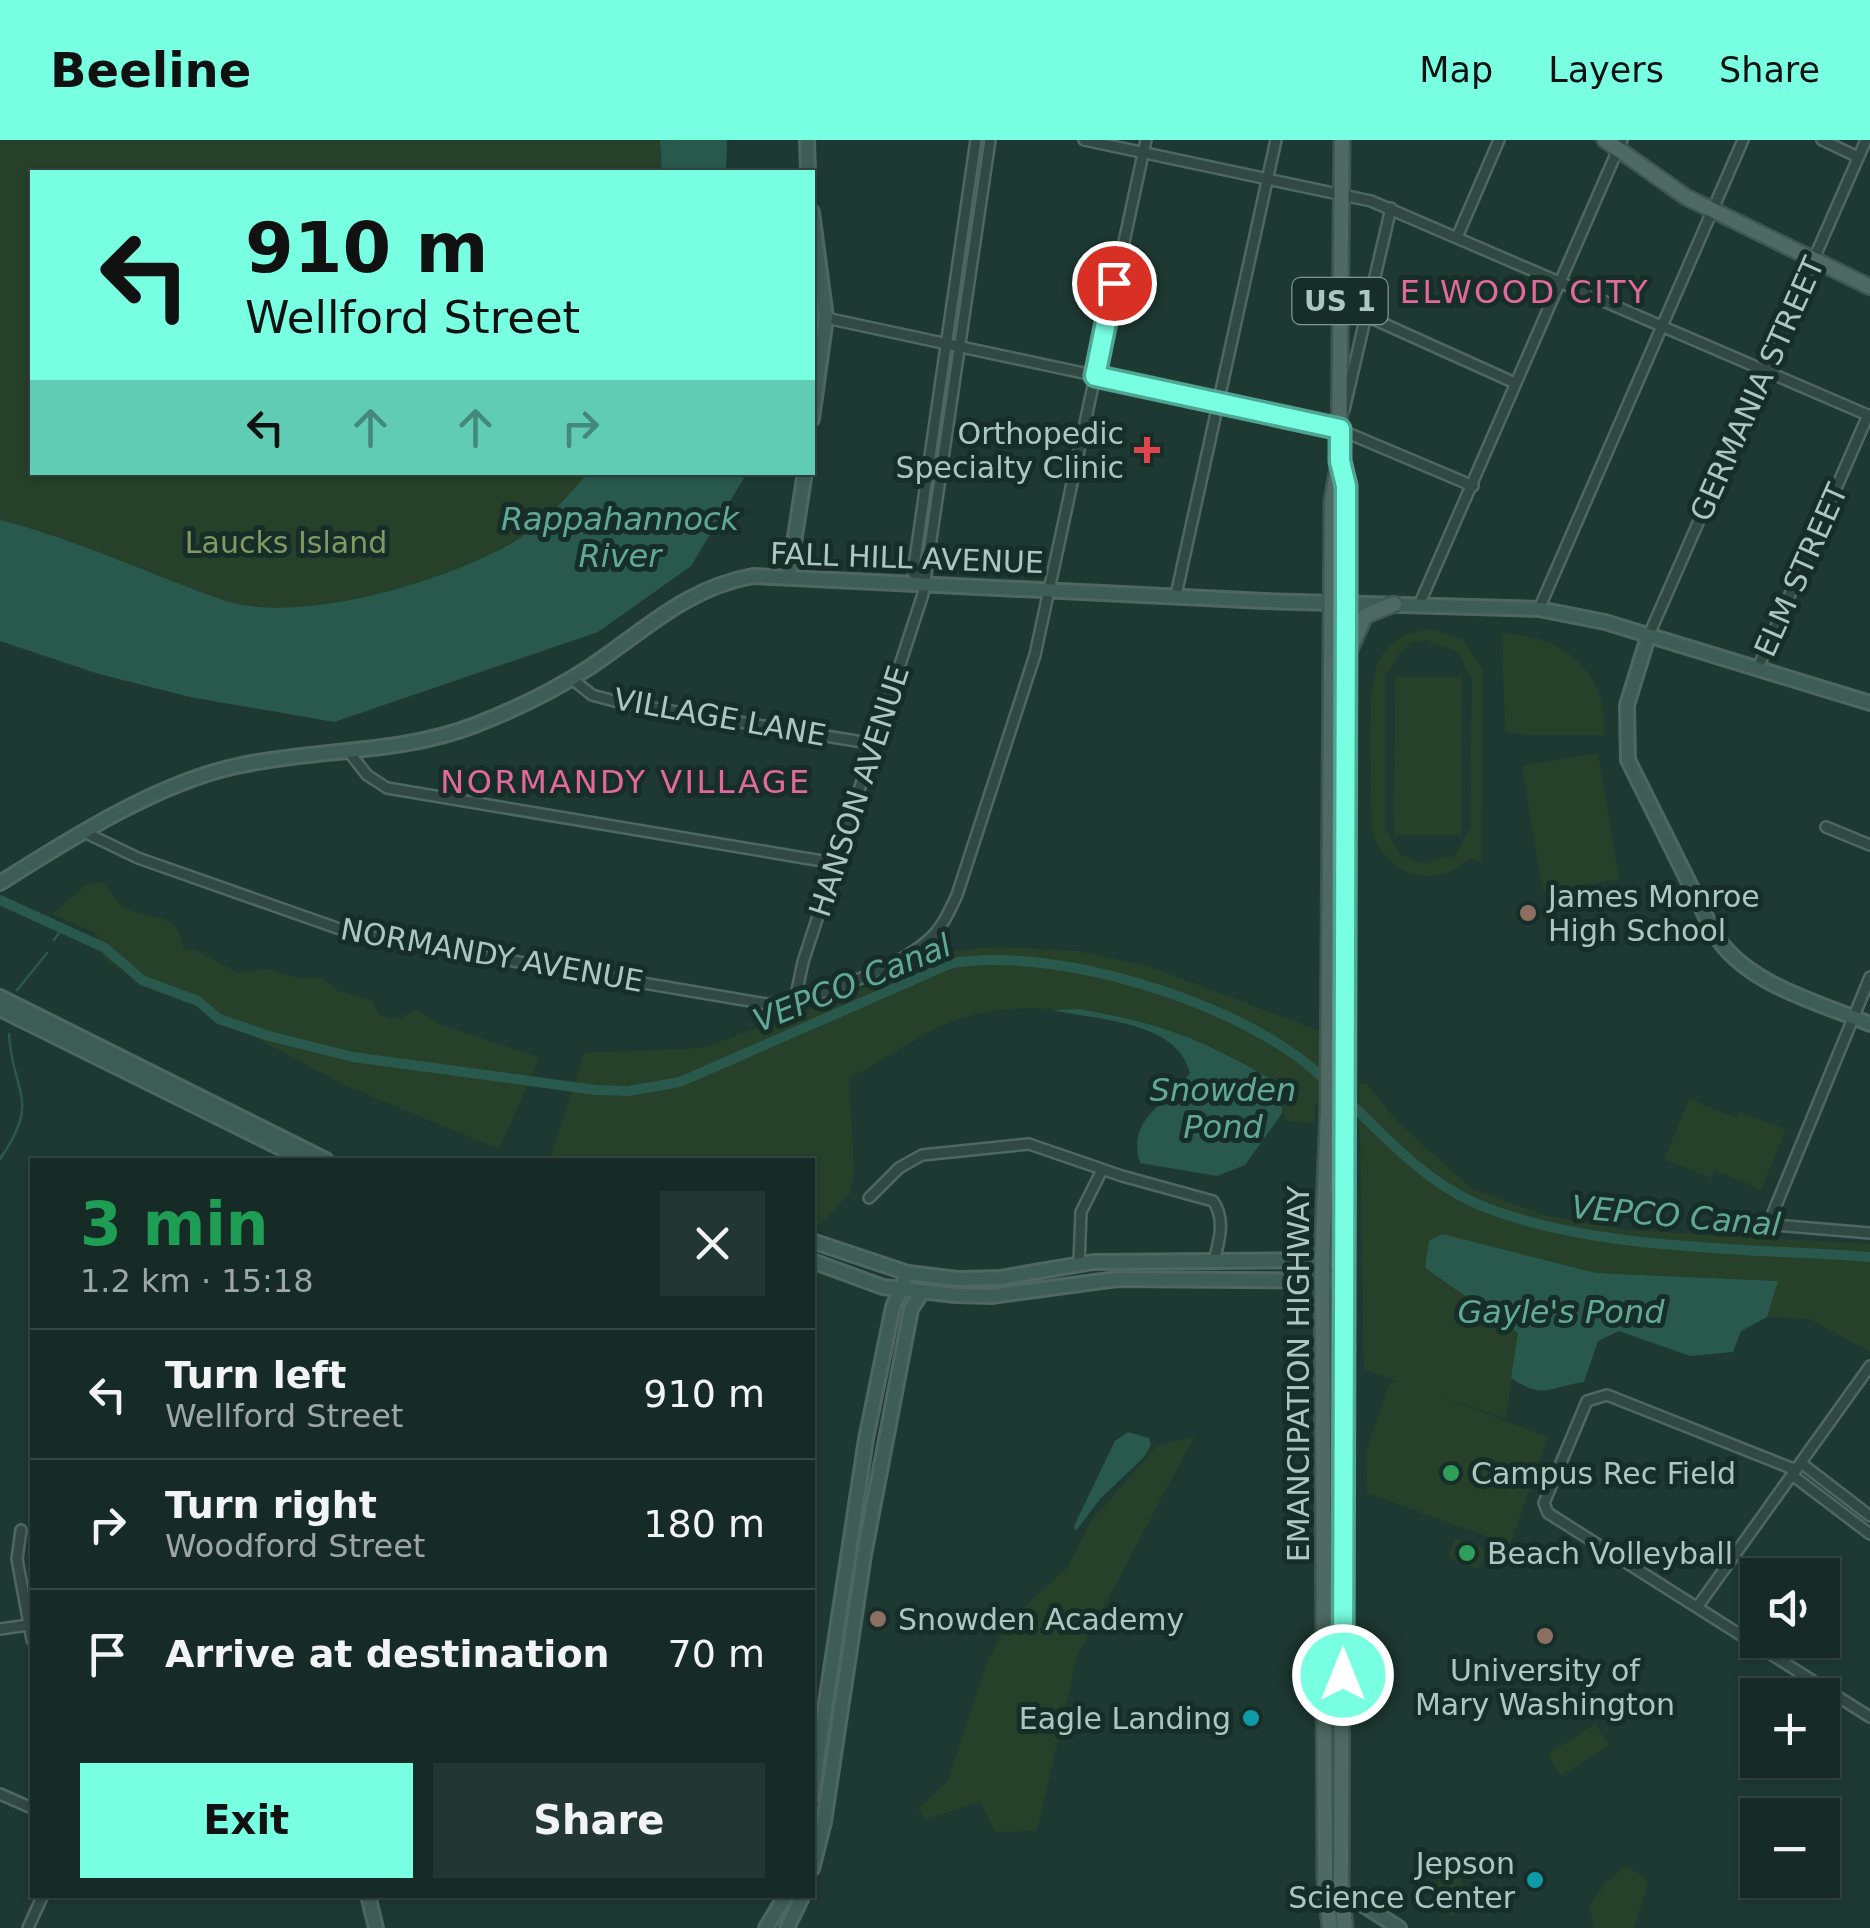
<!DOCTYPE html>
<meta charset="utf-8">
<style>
:root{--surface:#162b26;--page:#233732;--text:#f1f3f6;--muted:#9ea7a7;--line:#354743;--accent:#78ffe1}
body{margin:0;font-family:"DejaVu Sans",sans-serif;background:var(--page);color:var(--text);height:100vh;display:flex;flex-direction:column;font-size:38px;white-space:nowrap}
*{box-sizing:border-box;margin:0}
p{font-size:32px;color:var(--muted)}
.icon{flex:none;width:55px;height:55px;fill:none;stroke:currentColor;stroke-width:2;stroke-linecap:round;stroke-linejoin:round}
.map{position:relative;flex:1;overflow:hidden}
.panel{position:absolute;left:30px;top:1018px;width:785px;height:740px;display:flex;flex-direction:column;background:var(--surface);border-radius:0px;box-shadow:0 2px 8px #0004,0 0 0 2px var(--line)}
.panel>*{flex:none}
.guide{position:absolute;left:30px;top:30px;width:785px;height:305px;border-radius:0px;box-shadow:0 2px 8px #0004,0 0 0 2px var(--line);background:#78ffe1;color:#111;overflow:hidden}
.tools{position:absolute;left:1740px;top:1418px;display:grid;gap:20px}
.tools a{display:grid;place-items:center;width:100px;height:100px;border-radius:0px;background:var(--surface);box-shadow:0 2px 8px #0004,0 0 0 2px var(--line);font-size:50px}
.pin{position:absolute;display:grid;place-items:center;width:85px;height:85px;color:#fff;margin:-42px;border:5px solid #fff;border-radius:50%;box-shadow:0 2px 10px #0007}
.me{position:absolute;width:110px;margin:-55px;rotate:0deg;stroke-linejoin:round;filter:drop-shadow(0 0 8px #0008)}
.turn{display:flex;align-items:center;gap:35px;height:210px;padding:0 50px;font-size:45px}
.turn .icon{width:130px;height:130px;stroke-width:2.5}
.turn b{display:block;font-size:70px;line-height:85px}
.lanes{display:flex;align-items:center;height:95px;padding:0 50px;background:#0003;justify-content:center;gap:50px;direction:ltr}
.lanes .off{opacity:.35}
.round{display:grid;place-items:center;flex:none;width:105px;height:105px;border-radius:0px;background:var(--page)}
.summary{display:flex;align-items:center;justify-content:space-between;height:170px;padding:0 50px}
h1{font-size:60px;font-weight:700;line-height:75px;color:#1e9e55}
.button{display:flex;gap:20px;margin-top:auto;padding:20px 50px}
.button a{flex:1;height:115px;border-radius:0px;background:var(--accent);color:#111;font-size:40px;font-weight:700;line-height:115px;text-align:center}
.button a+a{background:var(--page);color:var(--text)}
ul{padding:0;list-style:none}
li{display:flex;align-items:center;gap:30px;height:130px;padding:0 50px;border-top:2px solid var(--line)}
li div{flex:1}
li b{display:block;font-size:38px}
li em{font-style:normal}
header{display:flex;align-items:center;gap:60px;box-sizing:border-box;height:140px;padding:0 50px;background:var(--accent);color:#111}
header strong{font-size:48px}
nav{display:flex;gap:55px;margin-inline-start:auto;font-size:35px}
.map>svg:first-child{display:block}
</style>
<header>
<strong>Beeline</strong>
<nav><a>Map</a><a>Layers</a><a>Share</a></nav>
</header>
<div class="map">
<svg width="1870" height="1788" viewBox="0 0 1870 1788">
<rect width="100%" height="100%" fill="#1e3932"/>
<g fill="#26402a" fill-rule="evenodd">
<path d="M0,0H660L662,32H32V332L589,333C565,360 536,391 503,408C435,444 298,485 223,460C149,434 76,399 0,380Z"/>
<path d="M1432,489L1463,500L1483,529L1482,723L1469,718C1435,752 1383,735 1372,689C1372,652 1365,547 1380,518C1392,498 1410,492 1432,489ZM1427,500L1458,512L1472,540L1470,689L1455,715L1425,724L1400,715L1385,687V537L1400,512L1412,502Z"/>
<path d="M1502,494C1561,494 1609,532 1604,595H1527L1505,591Z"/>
<path d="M1395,537H1462V695H1394Z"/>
<path d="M1598,613L1619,739L1543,752L1522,626Z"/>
<path d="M103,742C109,750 116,762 124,767C154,784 177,767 184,810H196L238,833L269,829L298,838H322L338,851L372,860L379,875L399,879L417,870L441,885L540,918L499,1009L344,945L193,864L152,850L104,818L96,793L52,774L84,746Z"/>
<path d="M994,807L1079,811L1151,827L1319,891L1320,960L1315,965L1314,983L1286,981L1276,941C1194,895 1067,851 973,875C928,886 890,918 849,938L854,1031L850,1053L819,1086L813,1084L812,1020H550L584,913L702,908L827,863L902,832L934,813Z"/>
<path d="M1359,944H1367L1400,984L1472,1049L1547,1076L1628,1090L1870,1104V1212L1809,1179L1767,1177L1777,1141L1596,1133L1442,1095L1425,1128L1519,1193L1506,1278L1438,1256L1548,1297L1510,1405L1367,1353L1366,1312L1389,1245L1397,1241L1364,1229Z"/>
<path d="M1689,959L1736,978L1740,972L1786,990L1761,1050L1715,1030L1711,1038L1664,1019Z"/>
<path d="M1194,1297L1077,1517L1037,1691L995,1692L980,1662L925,1679L918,1669L947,1642L989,1518L1010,1481L1069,1425L1090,1382L1157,1306Z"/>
<path d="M1455,1398L1486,1409L1479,1429L1448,1418Z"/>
<path d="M1595,1584L1609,1605L1561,1636L1548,1614Z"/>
<path d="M1449,1723C1465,1729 1462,1751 1462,1766L1453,1777L1426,1764Z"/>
<path d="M1626,1726L1646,1738L1647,1746L1634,1788H1595L1589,1766L1606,1742Z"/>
</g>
<g fill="#29594d">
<path d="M660,0H727L726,32H662Z"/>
<path d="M589,332L747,333L691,426L598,492L334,582L190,557L99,534L0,501V380C76,399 149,434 223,460C297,485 435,444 503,408C536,391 565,360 589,332Z"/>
<path d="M1079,869C1164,884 1202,899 1276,942L1283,972L1245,1025L1217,1036L1140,1023C1126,978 1167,965 1190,933C1177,880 1095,880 1052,870Z"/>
<path d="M1442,1094L1596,1133L1778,1141L1767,1177L1741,1191L1733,1212L1690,1216L1619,1191L1598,1201L1584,1242C1548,1247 1545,1260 1511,1238L1518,1193L1425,1128L1429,1101Z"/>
<path d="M1128,1292L1149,1298L1151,1305L1144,1317L1100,1359L1076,1391L1074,1386L1115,1301Z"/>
</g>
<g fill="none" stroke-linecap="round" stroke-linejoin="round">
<g stroke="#29594d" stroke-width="2.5">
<path d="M54,800L62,789"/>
<path d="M17,850L47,813"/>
<path d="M0,1019C42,959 12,953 9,894"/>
</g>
<path stroke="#29594d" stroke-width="10" d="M0,760L105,808L142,840L198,861L219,879L269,896L353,917L596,950L628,951L680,942L952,823C1056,807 1224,858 1307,924C1362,968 1409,1034 1475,1063C1585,1111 1749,1108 1870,1117"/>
<g stroke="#4f6761" stroke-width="14">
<g id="street">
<path d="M1084,0L1371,61L1870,276"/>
<path d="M1822,0L1858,17"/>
<path d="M1458,95L1499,0"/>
<path d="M1340,164L1515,243"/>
<path d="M826,178L1331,286L1473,346"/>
<path d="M1344,270L1391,68"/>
<path d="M921,442L913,433L976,0"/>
<path d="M1176,455L1276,0"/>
<path d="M1419,465L1622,0"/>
<path d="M1539,469L1743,0"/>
<path d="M1648,497L1866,0"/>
<path d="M1757,530L1868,275"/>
<path d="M571,538L592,555L622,563L875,604"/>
<path d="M349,612L367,635L387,648L834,723"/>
<path d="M1826,687L1870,705"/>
<path d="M84,692L138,718L354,794L767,864C808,862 896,829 927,801C942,789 949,772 957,755L1035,515L1146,0"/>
<path d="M1870,837L1770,1080L1775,1085L1870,1093"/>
<path d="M795,860L803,822L923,454L990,0"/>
<path d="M869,1058L899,1028L922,1015L1029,1004L1122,1036L1213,1061C1226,1079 1219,1102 1214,1121"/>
<path d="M1079,1123L1081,1072L1102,1030"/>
<path d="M1801,1323L1870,1376"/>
<path d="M1796,1330L1607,1255L1587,1261L1544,1363L1548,1373L1870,1577"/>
<path d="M1792,1335L1870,1394"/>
<path d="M21,1390L17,1419L32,1500"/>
<path d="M1698,1466L1870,1226"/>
<path d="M0,1489L28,1485"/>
<path d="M0,1654L32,1668"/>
<path d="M28,1788L43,1755"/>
</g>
</g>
<g stroke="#4f6761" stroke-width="18">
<g id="secondary">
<path d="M807,0L808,32"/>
<path d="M812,72L826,178L812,279"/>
<path d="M789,435L805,332"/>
<path d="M1648,497L1627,565L1628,620L1714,793C1746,845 1816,861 1870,884"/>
<path d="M0,743C68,700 157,643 237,626C316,608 398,615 475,585C514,570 555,550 590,527C644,491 686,448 753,436L1265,461L1539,469L1605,482L1870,563"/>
<path d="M0,857L326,1020"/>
<path d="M0,869L305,1020"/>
<path d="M812,1101L908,1133L958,1139L1000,1138L1093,1122L1344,1120"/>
<path d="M812,1121L883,1147L956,1155L991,1156L1117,1139L1343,1141"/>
<path d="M812,1655L866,1299L893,1167L908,1133"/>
<path d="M812,1729L824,1682L864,1415L911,1169L922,1152"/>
<path d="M1325,1740L1399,1788"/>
<path d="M368,1755L376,1788"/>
<path d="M766,1788L786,1755"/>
<path d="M787,1788L803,1755"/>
</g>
</g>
<g stroke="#3e5650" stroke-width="19">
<g id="primary">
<path d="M1605,0L1686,57L1870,147"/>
<path d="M1341,327L1346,347V462L1341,1747L1345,1788"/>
<path d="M1351,507L1365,476L1394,464"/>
<path d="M1330,1788L1325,1740L1322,1121L1328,970L1332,361L1339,321L1342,0"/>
</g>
</g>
<use href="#street" stroke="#324943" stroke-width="9"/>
<use href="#secondary" stroke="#3f5d57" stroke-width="12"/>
<use href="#primary" stroke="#4f6a63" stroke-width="14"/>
</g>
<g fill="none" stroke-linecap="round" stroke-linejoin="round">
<g stroke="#4ea692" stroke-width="25">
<path id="route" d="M1114,143L1095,236L1340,289V321L1346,346V462L1343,1535"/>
</g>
<use href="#route" stroke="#78ffe1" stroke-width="18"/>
</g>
<path fill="#e0444e" stroke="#172e28" stroke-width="4" d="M1142 295h10v10h10v10h-10v10h-10v-10h-10v-10h10z"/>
<g fill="#8d6e63" stroke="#172e28" stroke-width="4">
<circle cx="1528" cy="773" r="10"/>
<circle cx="878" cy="1479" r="10"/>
<circle cx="1545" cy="1496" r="10"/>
</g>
<g fill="#2e9e5b" stroke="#172e28" stroke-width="4">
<circle cx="1451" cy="1333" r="10"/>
<circle cx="1467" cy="1413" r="10"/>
</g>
<g fill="#0f9aa8" stroke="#172e28" stroke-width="4">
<circle cx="1251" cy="1578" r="10"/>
<circle cx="1535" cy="1740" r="10"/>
</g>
<g text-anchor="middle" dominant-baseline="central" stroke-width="10" stroke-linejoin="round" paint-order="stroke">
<rect fill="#172e28" stroke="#7f9892" stroke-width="2.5" x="1292.5" y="138" width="95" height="46" rx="8"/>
<g font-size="28" font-weight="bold" fill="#acc6c0">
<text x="1340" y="161">US 1</text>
</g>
<g font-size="30" fill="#acc6c0" stroke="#172e28">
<text transform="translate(1757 249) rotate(-66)">GERMANIA STREET</text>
<text transform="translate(907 418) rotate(2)">FALL HILL AVENUE</text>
<text transform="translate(1801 430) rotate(-66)">ELM STREET</text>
<text transform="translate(720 577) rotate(10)">VILLAGE LANE</text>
<text transform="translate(859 651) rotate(-72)">HANSON AVENUE</text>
<text transform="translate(492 815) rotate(10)">NORMANDY AVENUE</text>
<text transform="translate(1298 1234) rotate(-90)">EMANCIPATION HIGHWAY</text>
</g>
<g font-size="30" fill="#acc6c0" stroke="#172e28" text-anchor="start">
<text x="1124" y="293" text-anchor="end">Orthopedic<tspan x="1124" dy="34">Specialty Clinic</tspan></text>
<text x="1548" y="756">James Monroe<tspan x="1548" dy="34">High School</tspan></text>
<text x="1471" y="1333">Campus Rec Field</text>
<text x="1487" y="1413">Beach Volleyball</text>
<text x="898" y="1479">Snowden Academy</text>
<text x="1545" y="1530" text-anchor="middle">University of<tspan x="1545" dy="34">Mary Washington</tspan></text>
<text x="1231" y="1578" text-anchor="end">Eagle Landing</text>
<text x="1515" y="1723" text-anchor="end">Jepson<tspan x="1515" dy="34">Science Center</tspan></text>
</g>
<g font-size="30" fill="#839961" stroke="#172e28">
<text x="286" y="402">Laucks Island</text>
</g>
<g font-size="32" letter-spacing="2.5" fill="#e26a9a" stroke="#172e28">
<text x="1525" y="152">ELWOOD CITY</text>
<text x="626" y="642">NORMANDY VILLAGE</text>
</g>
<g font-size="32" font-style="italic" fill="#61a996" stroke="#172e28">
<text x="620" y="379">Rappahannock<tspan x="620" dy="37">River</tspan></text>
<text transform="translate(852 843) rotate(-22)">VEPCO Canal</text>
<text x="1223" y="950">Snowden<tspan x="1223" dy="37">Pond</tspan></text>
<text transform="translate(1676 1076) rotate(5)">VEPCO Canal</text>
<text x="1561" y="1172">Gayle's Pond</text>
</g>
</g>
</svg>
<div class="tools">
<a><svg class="icon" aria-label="sound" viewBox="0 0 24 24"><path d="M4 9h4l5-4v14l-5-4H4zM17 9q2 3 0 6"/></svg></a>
<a>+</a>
<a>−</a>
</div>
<div class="pin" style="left:1114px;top:143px;background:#d93025"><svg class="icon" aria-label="arrive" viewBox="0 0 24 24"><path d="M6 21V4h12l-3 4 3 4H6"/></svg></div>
<svg class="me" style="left:1343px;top:1535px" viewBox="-20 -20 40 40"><circle r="17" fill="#78ffe1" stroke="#fff" stroke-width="3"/><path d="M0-11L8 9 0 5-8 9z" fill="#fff"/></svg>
<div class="guide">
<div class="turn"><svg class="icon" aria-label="left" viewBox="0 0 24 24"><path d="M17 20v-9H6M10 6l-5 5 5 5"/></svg><div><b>910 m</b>Wellford Street</div></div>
<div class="lanes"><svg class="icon" aria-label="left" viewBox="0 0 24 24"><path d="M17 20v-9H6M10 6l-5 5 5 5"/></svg><svg class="icon off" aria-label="ahead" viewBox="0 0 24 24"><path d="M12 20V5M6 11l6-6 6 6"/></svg><svg class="icon off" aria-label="ahead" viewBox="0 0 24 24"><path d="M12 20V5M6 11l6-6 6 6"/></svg><svg class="icon off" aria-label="right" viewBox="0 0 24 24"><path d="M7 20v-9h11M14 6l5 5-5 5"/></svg></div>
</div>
<section class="panel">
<div class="summary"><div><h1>3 min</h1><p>1.2 km · 15:18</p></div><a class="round"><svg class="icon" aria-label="close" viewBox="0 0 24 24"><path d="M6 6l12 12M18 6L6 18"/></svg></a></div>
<ul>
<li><svg class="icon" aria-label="left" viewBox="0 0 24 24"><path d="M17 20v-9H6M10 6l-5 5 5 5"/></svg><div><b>Turn left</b><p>Wellford Street</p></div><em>910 m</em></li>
<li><svg class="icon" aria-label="right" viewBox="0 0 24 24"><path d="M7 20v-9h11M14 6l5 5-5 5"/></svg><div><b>Turn right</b><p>Woodford Street</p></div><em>180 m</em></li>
<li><svg class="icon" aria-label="arrive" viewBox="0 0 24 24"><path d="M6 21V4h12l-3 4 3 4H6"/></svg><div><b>Arrive at destination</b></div><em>70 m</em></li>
</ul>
<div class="button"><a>Exit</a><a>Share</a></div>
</section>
</div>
